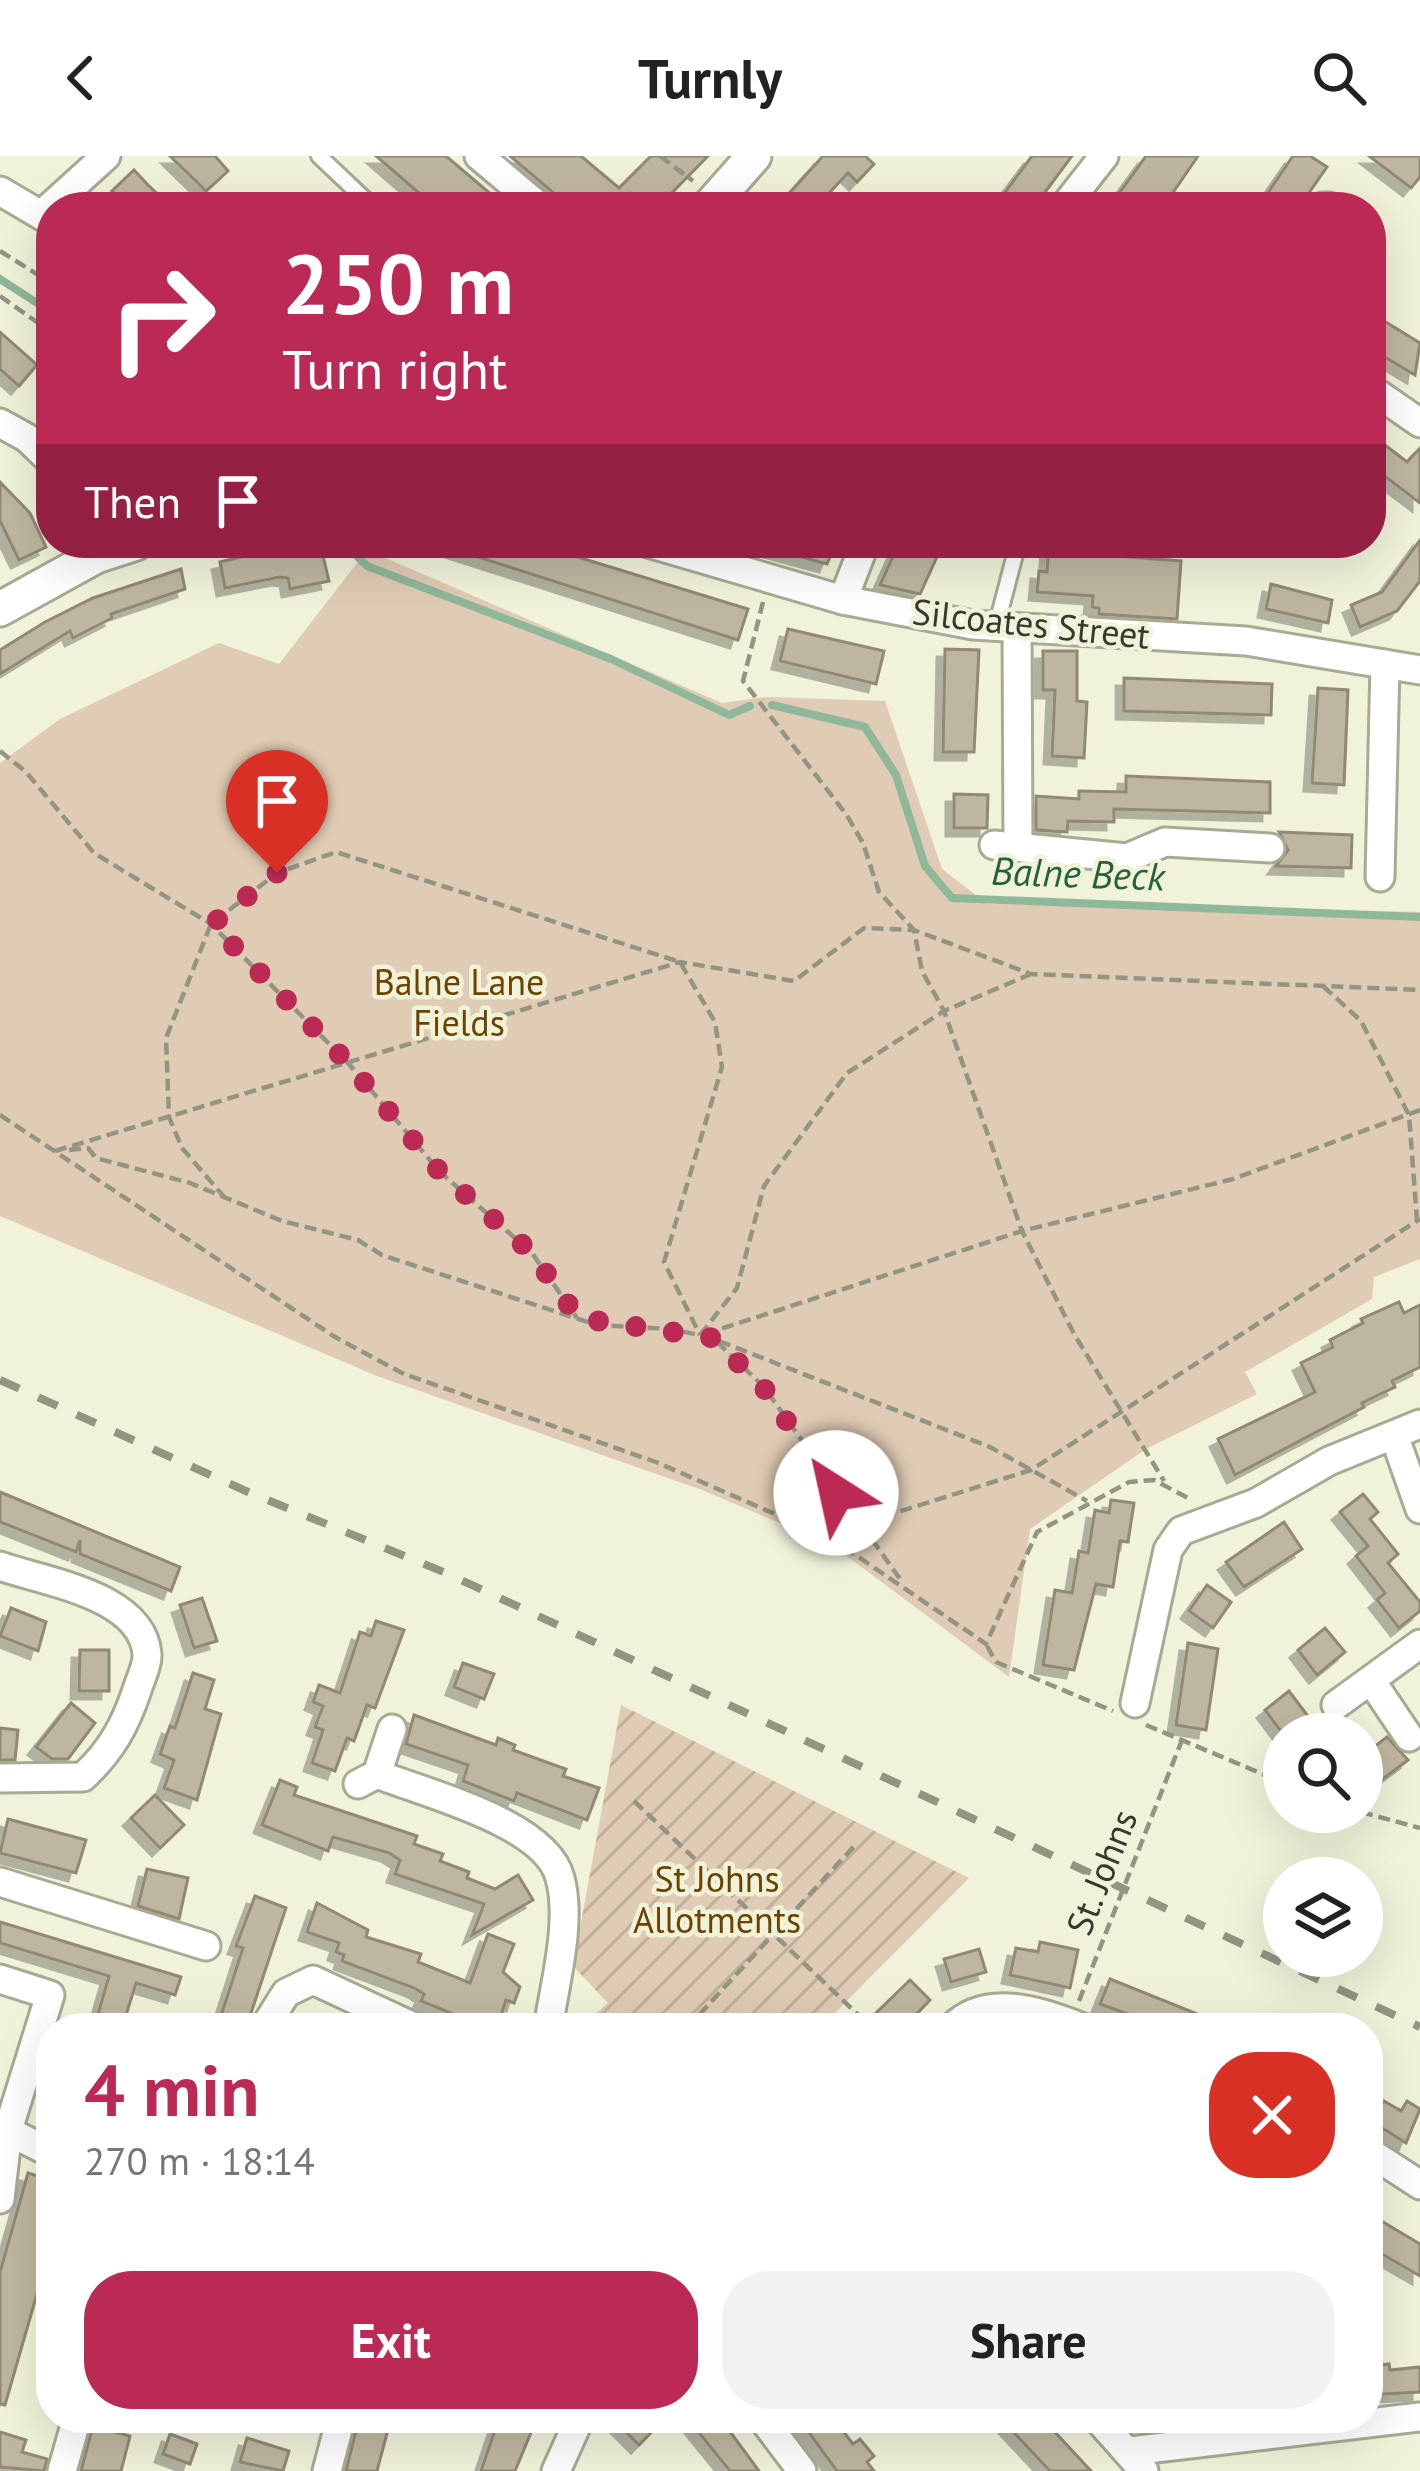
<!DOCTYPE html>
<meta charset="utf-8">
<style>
:root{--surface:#fff;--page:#f2f2f2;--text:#222;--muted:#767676;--accent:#ba2a54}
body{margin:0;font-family:"PT Sans",sans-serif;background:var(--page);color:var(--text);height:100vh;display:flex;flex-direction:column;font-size:45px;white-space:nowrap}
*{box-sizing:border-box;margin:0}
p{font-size:39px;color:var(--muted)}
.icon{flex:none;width:66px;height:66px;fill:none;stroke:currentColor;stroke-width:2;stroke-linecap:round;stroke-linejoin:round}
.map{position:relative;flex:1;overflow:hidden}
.drawer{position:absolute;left:36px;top:1857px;width:1347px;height:420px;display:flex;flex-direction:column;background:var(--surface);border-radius:48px;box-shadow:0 12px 48px #0002}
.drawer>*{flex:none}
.banner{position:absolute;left:36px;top:36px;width:1350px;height:366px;border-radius:48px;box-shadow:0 12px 48px #0002;background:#ba2a54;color:#fff;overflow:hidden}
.buttons{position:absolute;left:1263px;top:1557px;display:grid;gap:24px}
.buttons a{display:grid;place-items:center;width:120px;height:120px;border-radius:50%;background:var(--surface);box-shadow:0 12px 48px #0002;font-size:60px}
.pin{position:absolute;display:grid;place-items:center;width:102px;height:102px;color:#fff;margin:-123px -51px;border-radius:50% 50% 50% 0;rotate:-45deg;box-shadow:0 0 12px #0007}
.pin .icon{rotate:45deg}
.me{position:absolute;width:132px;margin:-66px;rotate:325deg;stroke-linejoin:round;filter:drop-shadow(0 0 9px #0008)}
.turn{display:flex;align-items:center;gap:42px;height:252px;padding:0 48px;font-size:54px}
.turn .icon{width:156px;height:156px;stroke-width:2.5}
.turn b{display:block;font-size:84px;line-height:102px}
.then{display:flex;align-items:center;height:114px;padding:0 48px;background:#0003;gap:24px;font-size:45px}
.round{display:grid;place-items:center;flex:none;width:126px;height:126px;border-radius:48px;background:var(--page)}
.head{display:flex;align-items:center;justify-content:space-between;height:204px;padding:0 48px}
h1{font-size:72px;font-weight:600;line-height:90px;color:var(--accent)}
.cta{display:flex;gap:24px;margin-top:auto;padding:24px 48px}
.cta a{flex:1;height:138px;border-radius:48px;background:var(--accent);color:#fff;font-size:48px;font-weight:600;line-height:138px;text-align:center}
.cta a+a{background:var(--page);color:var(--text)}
header{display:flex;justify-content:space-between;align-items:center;height:156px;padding:0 48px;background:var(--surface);font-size:54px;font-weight:600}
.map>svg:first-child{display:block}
</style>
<header><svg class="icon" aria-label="back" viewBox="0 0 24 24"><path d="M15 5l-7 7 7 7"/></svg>Turnly<svg class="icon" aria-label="search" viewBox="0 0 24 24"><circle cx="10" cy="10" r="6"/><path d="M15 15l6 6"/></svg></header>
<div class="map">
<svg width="1420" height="2315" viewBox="0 0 1420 2315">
<defs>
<pattern id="garden-furrows" width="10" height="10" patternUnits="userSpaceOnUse" patternTransform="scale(3)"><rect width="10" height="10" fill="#e0cbb4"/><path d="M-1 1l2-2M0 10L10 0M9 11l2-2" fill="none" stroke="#c1af9b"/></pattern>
<filter id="shadow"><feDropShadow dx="-8" dy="8" stdDeviation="0" flood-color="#0004"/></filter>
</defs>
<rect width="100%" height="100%" fill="#f0f2d9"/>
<path fill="#e0cbb4" d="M367,394L722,547L766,541L885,545L942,713L987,748L1420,756V1103L1374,1121L1372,1143L1245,1216L1257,1238L1146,1293L1030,1373L1009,1521L832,1389L702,1334L377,1220L0,1060V607L60,563L219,487L279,508Z"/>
<path fill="url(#garden-furrows)" d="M621,1549L969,1722L820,1872H594L587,1865L608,1847L573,1810Z"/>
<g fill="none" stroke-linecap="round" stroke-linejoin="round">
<g stroke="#8fb799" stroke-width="8">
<path d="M0,123L51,156"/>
<path d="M344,387L367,410L611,503L729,559L750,550"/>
<path d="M772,549L865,571L896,619L925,710L952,742L1420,761"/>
</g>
</g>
<g fill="#beb6a0" stroke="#918973" stroke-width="3" filter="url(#shadow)">
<path d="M170,0H215L228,15L206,35Z"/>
<path d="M376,0H446L506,51H435Z"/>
<path d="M510,0H581L619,32L651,0H708L658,51H570Z"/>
<path d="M823,0H865L874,8L857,26L848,17L816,51H777Z"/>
<path d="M1032,0H1072L1034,51H994Z"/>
<path d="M1146,0H1198L1163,51H1109Z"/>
<path d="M1293,0H1310L1327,11L1299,51H1258Z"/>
<path d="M1369,0H1420V21L1411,32Z"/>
<path d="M134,14L148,29L171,51H129L112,35Z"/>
<path d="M1371,157L1420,187L1415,219L1371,193Z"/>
<path d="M0,176L37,209L19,230L0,213Z"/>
<path d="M1385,289L1407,306L1420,292V347L1371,310Z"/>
<path d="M0,326L30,357L46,391L19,404L0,365Z"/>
<path d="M1420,384V425L1397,455L1360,471L1351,449L1382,436Z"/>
<path d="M300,387H320L329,425L290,433L288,422L280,421L225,432L220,406Z"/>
<path d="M434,387H532L748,453L738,484Z"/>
<path d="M772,387H836L827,408L771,393Z"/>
<path d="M899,387L941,392L920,438L880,429Z"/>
<path d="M1049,387H1105L1104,399L1181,405L1177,463L1099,458V452L1092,451L1093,440L1037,436L1039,415L1047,416Z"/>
<path d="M181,413L185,433L111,458L112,462L73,482L70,475L0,518V494L45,466L93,442Z"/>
<path d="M1271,428L1332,444L1328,467L1266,453Z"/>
<path d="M788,473L884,495L876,528L780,505Z"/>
<path d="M945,493L979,494L974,596H943Z"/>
<path d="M1043,495H1077V545L1087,546L1084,602L1052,600L1055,534H1043Z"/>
<path d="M1124,522L1272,528L1271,559L1124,555Z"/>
<path d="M1318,532L1348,534L1344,629L1312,627Z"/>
<path d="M1126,620L1270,626V657L1114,653V666L1068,665L1067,676L1036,674V640L1079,643V635L1126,636Z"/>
<path d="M954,638L988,639L987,672H954Z"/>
<path d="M1279,676L1352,679L1351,712L1276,710L1288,694Z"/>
<path d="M1399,1146L1404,1157L1420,1149V1211L1392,1225L1395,1231L1362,1247L1364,1251L1235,1319L1218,1283L1315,1236L1301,1207L1333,1191L1330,1184L1363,1167L1361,1163Z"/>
<path d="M0,1336L180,1411L171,1435L80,1398V1384L76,1396L0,1366Z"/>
<path d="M1363,1338L1378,1356L1370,1363L1398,1398L1388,1407L1420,1446V1455L1399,1472L1377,1444L1385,1437L1356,1400L1368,1390L1340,1356Z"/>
<path d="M1111,1344L1134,1347L1128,1386L1120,1385L1113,1431L1096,1428L1074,1514L1043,1509L1055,1434L1072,1437L1079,1395L1088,1397L1095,1354L1109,1357Z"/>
<path d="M1284,1366L1302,1393L1244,1431L1226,1406Z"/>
<path d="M1207,1429L1231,1446L1213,1472L1189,1455Z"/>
<path d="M202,1442L217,1485L194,1492L180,1449Z"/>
<path d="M11,1452L46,1466L38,1495L0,1480Z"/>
<path d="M376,1465L404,1474L375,1552L367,1549L354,1585L347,1582L335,1615L312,1607L323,1574L315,1571L323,1550L313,1546L319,1529L340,1537L360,1476L371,1480Z"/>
<path d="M1325,1472L1345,1496L1317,1519L1298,1494Z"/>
<path d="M1188,1487L1218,1493L1206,1574L1176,1569Z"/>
<path d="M80,1494H109V1535H79Z"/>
<path d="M463,1507L494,1518L484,1543L454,1531Z"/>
<path d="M193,1517L214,1524L205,1553L221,1558L197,1644L164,1632L174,1604L160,1598L170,1570L175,1572Z"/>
<path d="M1289,1535L1310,1563L1321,1578H1283L1265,1554Z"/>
<path d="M71,1547L95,1567L68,1603H52L36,1591Z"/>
<path d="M414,1559L496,1589L498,1582L515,1589L513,1594L566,1613L563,1620L599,1632L587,1664L517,1637L514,1645L463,1625L468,1609L406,1588Z"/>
<path d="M0,1572L18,1574L15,1604H0Z"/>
<path d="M1387,1581L1408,1604L1379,1626L1362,1600Z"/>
<path d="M280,1624L297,1631L294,1639L417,1680L414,1688L443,1698L440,1705L469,1716L467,1722L495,1733L518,1719L533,1744L472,1779L484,1748L395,1718L400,1704L389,1697L333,1681L328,1695L262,1669Z"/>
<path d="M155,1639L184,1669L160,1692L131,1662Z"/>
<path d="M8,1663L86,1684L76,1717L0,1697Z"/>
<path d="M147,1713L188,1722L179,1763L138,1750Z"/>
<path d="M255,1740L286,1752L246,1872H217L243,1792L236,1790Z"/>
<path d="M317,1747L368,1774L366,1781L421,1798L418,1806L470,1827L488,1778L514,1788L503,1816L520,1831L514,1847L506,1844L497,1872H487L421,1845L424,1838L414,1832L342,1805L344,1799L336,1796L339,1787L307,1776Z"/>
<path d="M0,1766L181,1821L175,1839L136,1827L122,1872H94L109,1820L0,1787Z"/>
<path d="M1040,1786L1078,1794L1070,1832L1010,1819L1016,1792L1038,1796Z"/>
<path d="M979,1793L986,1816L951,1826L944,1803Z"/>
<path d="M1110,1823L1200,1859L1195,1872H1166L1100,1848Z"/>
<path d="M910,1824L930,1844L903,1872H891L876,1857Z"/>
<path d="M1384,1945L1401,1955L1407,1945L1420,1953L1406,1987L1371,1965Z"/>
<path d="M28,2017L51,2024V2089L5,2249L0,2248V2116Z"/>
<path d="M1368,2057L1420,2088V2120L1368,2090Z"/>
<path d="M1389,2208L1390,2214L1420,2211V2236L1368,2239V2210Z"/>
<path d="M359,2262H391L377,2315H346Z"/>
<path d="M499,2262H537L515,2315H481Z"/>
<path d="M612,2262H665L639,2289Z"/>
<path d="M687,2262H720L759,2315H730Z"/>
<path d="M798,2262H833L853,2288L860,2283L874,2300L867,2306L874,2315H837Z"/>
<path d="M1000,2262H1042L1091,2315H1050Z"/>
<path d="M93,2270L130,2280L121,2315H81Z"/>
<path d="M0,2276L26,2284L22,2296L47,2303L44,2315L0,2311Z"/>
<path d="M170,2278L197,2288L190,2308L163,2298Z"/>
<path d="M247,2282L289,2295L283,2315L240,2306Z"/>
</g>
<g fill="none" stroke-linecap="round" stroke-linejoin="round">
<g stroke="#a8aa93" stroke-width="20">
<g id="service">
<path d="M319,0L373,51"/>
<path d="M996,471L1018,387"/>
</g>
</g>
<g stroke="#a8aa93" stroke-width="33">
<g id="minor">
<path d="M479,0L540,51"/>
<path d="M0,35L51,65"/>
<path d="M1064,51L1104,0"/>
<path d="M1323,51H1329"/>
<path d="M41,59L106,0"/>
<path d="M1371,233L1420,267"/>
<path d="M0,267L27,282L51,305"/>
<path d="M648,387L843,444L973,469L1246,485L1420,514"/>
<path d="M843,444L865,387"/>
<path d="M1017,472L1018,689"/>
<path d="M994,689L1127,702L1165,686L1270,692"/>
<path d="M1380,721L1385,508"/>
<path d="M1395,1282L1420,1353"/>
<path d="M0,1410C45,1426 142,1439 147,1498C148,1508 140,1524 137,1534C125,1570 111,1595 83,1621L0,1622"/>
<path d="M1372,1526L1409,1581"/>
<path d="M1135,1547L1168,1394L1181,1375L1256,1347L1329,1305L1420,1268"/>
<path d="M1336,1549L1420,1488"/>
<path d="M377,1618C427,1638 546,1667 560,1722C572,1766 555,1827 548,1872"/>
<path d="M358,1628L377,1618L392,1573"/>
<path d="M0,1726L206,1790"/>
<path d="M0,1823L50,1839L8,1974L0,2043"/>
<path d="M264,1872L286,1837L313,1824L416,1872"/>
<path d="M952,1872C987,1836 1043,1856 1083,1872"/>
<path d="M0,1971L51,1997"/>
<path d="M1368,1995L1420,2029"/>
<path d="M762,2262L802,2315"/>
<path d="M1097,2262L1144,2315"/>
<path d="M1130,2295L1420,2261"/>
<path d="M62,2315L77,2262"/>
<path d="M327,2315L341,2262"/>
<path d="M556,2315L580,2262"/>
</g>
</g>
<g stroke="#a8aa93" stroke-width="39">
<g id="tertiary">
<path d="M709,51L754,0"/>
<path d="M0,453L96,400L136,387"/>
</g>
</g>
<g stroke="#939583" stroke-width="4.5" stroke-dasharray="12 6" stroke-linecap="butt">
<path d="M660,0L693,25"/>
<path d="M0,95L51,127"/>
<path d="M0,140L51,176"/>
<path d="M763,446L743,525L846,658L863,687L879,736L914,774L922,815L944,855L1022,1075L1074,1178L1164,1325"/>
<path d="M0,595L26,616L94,697L211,768L348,907L440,1016L532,1097L577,1162"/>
<path d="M1323,830L1361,865L1409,959L1417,1064"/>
<path d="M0,959L335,1181L404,1218L656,1306L832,1383L986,1488L1037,1376L1129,1326L1154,1324L1190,1343"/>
<path d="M69,994L88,992L96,1002L190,1027L282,1065L358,1084L382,1099L597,1169L671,1173L713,1182L764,1231L900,1423"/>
<path d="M55,995L680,806L794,825L864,772L914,774L1031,818L1420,834"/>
<path d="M225,1042L182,992L169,961L166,882L211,768L277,717L336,696L680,806L715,866L722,911L664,1106L700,1179"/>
<path d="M705,1178L1022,1075L1233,1023L1420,954"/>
<path d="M700,1179L737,1132L764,1030L847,917L944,855L1031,818"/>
<path d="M719,1185L990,1291L1087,1345"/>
<path d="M834,1382L860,1368L1031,1314L1420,1063"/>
<path d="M987,1490L996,1506L1113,1555"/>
<path d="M1146,1569L1284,1627"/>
<path d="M634,1645L872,1872"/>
<path d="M1361,1656L1420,1672"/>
<path d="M1079,1845L1182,1584"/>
<path d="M687,1872L857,1687"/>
</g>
<use href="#service" stroke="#fff" stroke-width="14"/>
<use href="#minor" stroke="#fff" stroke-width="27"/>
<use href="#tertiary" stroke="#fff" stroke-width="33"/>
<path stroke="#939583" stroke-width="8" stroke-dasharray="21 21" stroke-linecap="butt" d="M0,1224L248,1336L446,1417L1420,1871"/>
</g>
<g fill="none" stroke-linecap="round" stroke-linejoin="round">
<path stroke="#ba2a54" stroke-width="21" stroke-dasharray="0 37.8" d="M277,717L212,768L348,907L440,1016L532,1097L578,1162L713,1182L764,1232L836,1337"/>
</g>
<g text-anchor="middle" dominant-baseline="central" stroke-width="9" stroke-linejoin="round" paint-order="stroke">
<g font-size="36" fill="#37382e" stroke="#f0f2d9">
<text transform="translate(1031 467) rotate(6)">Silcoates Street</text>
<text transform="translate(1101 1716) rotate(-68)">St. Johns</text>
</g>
<g font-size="36" fill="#6c4200" stroke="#f0f2d9">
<text x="459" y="825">Balne Lane<tspan x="459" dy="41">Fields</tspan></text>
<text x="717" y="1722">St Johns<tspan x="717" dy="41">Allotments</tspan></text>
</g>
<g font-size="39" font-style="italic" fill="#25623a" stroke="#f0f2d9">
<text transform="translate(1078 717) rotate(2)">Balne Beck</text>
</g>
</g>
</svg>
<div class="buttons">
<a><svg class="icon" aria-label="search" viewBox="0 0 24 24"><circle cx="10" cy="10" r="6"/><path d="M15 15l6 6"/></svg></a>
<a><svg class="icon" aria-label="layers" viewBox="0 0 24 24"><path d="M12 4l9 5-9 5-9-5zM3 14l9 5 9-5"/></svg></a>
</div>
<div class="pin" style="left:277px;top:717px;background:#d93025"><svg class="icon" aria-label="arrive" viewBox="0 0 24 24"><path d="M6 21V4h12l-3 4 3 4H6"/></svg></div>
<svg class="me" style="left:836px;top:1337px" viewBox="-20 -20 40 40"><circle r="19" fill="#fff"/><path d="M0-13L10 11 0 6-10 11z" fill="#ba2a54"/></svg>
<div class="banner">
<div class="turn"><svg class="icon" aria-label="right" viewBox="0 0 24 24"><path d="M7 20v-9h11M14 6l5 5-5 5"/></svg><div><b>250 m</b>Turn right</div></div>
<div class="then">Then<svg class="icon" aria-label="arrive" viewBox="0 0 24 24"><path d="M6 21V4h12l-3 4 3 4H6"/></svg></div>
</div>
<section class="drawer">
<div class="head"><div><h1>4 min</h1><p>270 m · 18:14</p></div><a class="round" style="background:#d93025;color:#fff"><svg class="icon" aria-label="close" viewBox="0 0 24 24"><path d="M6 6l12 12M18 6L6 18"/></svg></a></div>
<div class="cta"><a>Exit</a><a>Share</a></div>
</section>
</div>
